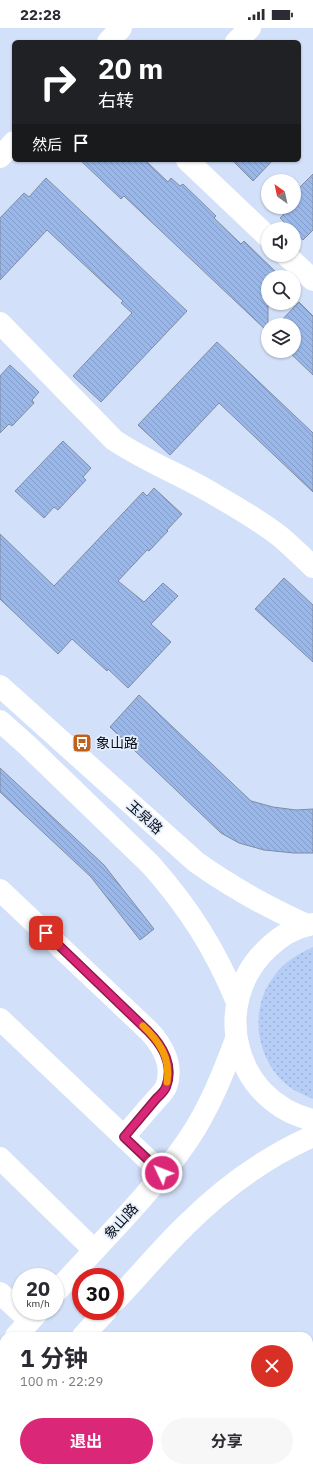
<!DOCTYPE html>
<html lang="zh">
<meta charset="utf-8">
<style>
:root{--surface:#fff;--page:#f7f7f7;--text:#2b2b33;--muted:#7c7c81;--accent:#db2777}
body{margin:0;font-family:"IBM Plex Sans","Noto Sans SC",sans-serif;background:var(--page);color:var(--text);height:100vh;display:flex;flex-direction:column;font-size:15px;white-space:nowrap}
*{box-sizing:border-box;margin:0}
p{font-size:13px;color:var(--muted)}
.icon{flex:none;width:22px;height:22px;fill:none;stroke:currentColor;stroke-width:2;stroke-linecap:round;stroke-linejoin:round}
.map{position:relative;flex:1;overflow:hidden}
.panel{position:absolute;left:0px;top:1304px;width:313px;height:140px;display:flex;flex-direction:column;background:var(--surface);border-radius:12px 12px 0 0;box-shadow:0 1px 3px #0004}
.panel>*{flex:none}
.hud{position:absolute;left:12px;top:12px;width:289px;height:122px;border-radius:6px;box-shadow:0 1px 3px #0004;background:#202124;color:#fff;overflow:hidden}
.needle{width:26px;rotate:327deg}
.controls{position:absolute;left:261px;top:146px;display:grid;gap:8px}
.controls a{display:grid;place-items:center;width:40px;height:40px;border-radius:50%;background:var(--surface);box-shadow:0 1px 3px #0004;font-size:20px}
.speed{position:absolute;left:12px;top:1240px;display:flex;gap:8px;font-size:20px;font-weight:700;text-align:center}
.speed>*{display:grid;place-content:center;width:52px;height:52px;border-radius:50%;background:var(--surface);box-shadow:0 1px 3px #0004;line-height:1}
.speed small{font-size:10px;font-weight:400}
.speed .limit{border:6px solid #d22;background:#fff;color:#111}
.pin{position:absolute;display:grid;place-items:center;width:34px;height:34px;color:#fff;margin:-17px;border-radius:8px;box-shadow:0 2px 6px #0006}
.me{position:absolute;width:44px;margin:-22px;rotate:313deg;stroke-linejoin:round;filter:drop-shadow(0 0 3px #0008)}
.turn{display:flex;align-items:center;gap:14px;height:84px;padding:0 20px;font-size:18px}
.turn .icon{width:52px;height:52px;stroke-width:2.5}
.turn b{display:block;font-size:28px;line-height:34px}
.then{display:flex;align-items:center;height:38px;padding:0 20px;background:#0003;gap:8px;font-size:15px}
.round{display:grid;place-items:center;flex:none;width:42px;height:42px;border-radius:21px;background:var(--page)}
.overview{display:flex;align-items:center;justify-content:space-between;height:68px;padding:0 20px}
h1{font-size:24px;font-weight:700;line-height:30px}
.action{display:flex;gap:8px;margin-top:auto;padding:8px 20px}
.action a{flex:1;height:46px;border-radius:24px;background:var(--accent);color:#fff;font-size:16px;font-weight:700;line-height:46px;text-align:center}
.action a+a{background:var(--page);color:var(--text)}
.status{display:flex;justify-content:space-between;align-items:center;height:28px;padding:0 20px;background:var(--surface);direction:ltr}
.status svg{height:11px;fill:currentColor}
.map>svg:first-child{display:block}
</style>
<div class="status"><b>22:28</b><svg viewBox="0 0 49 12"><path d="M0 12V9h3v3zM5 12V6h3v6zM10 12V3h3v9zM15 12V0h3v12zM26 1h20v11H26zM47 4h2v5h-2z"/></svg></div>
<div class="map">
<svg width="313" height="1444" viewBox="0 0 313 1444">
<defs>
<pattern id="green-dots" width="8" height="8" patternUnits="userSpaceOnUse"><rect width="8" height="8" fill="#b6cef5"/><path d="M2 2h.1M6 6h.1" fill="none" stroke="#9bb0d1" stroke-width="1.8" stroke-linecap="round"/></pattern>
<pattern id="building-back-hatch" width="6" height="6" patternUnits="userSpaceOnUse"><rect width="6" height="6" fill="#99b7e9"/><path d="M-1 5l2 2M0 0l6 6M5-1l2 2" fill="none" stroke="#829cc7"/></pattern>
</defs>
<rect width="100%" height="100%" fill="#d2e1f9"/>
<path fill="url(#green-dots)" d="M313,919V1071C304,1067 294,1063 286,1056C255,1029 249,981 274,948C284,934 298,926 313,919Z"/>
<g fill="url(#building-back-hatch)" stroke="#7f8da3">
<path d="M80,132H145L168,154L171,150L180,158L183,156L216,188L214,190L241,216L244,213L281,249H268V304L124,168L121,171Z"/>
<path d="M232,132H273L253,153Z"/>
<path d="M313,146V202L303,212L294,204V201H291L280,190L291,179H294V165Z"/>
<path d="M46,150L187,283L101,374L73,348L132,285L121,275L123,273L47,202L0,252V190L24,165L29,169Z"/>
<path d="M299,274L313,288V347L288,323H294V297H277Z"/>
<path d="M217,314L313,405V464L219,375L170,427L138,397Z"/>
<path d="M10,337L39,364L32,372L34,375L12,398L9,396L0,405V348Z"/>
<path d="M63,413L91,440L83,449L86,452L58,482L54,479L44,490L15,463Z"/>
<path d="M154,460L182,486L167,502L168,503L149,523L147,522L118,553L144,574L163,555L178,568L151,596L171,614L128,660L108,641L107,643L72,611L58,626L0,571V506L54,558L143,464L147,468Z"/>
<path d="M284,550L313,577V634L255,581Z"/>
<path d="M139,667L251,773L273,779L296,782L313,781V825H294L264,822L239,815L221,805L110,699Z"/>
<path d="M0,740L104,837L154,901L140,912L91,849L0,764Z"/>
</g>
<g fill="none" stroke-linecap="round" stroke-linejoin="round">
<g stroke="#fff" stroke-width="22">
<path d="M108,14L121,0"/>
<path d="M236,14L250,0"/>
<path d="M0,129L14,114"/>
<path d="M187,132L268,209"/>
<path d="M286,227L313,252"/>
<path d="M0,295L114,412C142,431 174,444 205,461C229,475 260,492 282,510C292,519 303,529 313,539"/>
<path d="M0,862L149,1003C163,1018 174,1038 166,1059C164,1064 158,1069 154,1074C144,1085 134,1097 124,1109"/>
<path d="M0,991L162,1145"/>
<path d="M0,1130L94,1222"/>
<path d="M0,1265L30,1293"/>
</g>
<g stroke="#fff" stroke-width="22">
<path d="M0,658L196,834C231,859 267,879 307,897"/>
<path d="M0,693L28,718L151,837C189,880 215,921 237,974"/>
<path d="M313,896C296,899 280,908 268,920C209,975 234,1074 313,1092"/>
<path d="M55,1265C99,1216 151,1166 188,1112C209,1081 223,1046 236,1011"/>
<path d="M115,1273C139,1248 161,1221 186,1197C222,1161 266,1129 313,1108"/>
<path d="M16,1308L39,1283"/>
<path d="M83,1308L106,1283"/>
<path d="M0,1326L4,1322"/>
<path d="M0,1397L4,1393"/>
</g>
</g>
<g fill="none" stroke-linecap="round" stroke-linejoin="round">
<g stroke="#8e194d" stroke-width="10">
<path id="route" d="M46,905L148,1003C163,1018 174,1038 166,1059C164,1064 159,1068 156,1071C145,1084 135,1096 124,1109L162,1145"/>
</g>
<use href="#route" stroke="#db2777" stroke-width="7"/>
<path stroke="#f59e0b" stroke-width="7" d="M143,998C159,1013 171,1030 167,1054"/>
</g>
<defs>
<g id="bus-square" transform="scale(1)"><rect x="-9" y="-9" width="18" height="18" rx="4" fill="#c0601b" stroke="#e5eefd"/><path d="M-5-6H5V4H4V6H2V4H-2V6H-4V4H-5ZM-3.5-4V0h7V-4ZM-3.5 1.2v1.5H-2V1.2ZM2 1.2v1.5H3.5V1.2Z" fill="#fff"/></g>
</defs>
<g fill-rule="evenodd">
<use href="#bus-square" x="82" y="715"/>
</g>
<g text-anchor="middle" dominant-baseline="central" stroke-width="3.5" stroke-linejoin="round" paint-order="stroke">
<g font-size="14" fill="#070b13" stroke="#e5eefd" text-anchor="start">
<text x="96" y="715">象山路</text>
</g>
<g font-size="14" fill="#070b13" stroke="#e5eefd">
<text transform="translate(145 789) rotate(42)">玉泉路</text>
<text transform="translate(121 1193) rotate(-48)">象山路</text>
</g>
</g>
</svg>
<div class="controls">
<a><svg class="needle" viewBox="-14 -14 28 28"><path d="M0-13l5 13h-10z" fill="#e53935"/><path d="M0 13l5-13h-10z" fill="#7c7c81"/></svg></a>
<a><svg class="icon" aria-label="sound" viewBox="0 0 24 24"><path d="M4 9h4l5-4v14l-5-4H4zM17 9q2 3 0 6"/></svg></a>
<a><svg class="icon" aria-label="search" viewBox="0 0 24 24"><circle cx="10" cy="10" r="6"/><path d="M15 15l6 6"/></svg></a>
<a><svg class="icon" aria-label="layers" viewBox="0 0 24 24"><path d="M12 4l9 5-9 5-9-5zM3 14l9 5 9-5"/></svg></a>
</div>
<div class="speed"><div>20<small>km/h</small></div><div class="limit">30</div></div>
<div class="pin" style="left:46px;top:905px;background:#d93025"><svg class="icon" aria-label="arrive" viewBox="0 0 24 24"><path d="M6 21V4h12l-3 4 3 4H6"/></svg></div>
<svg class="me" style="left:162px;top:1145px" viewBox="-20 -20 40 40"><circle r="17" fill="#db2777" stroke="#fff" stroke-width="3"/><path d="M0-11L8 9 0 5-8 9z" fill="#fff"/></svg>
<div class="hud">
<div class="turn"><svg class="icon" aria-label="right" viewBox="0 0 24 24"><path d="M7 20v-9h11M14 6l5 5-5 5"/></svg><div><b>20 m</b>右转</div></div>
<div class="then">然后<svg class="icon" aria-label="arrive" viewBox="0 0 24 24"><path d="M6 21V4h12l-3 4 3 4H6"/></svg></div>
</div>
<section class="panel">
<div class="overview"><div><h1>1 分钟</h1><p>100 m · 22:29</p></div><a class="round" style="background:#d93025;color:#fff"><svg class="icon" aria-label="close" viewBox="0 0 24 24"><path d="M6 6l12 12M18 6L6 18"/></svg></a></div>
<div class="action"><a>退出</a><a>分享</a></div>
</section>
</div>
